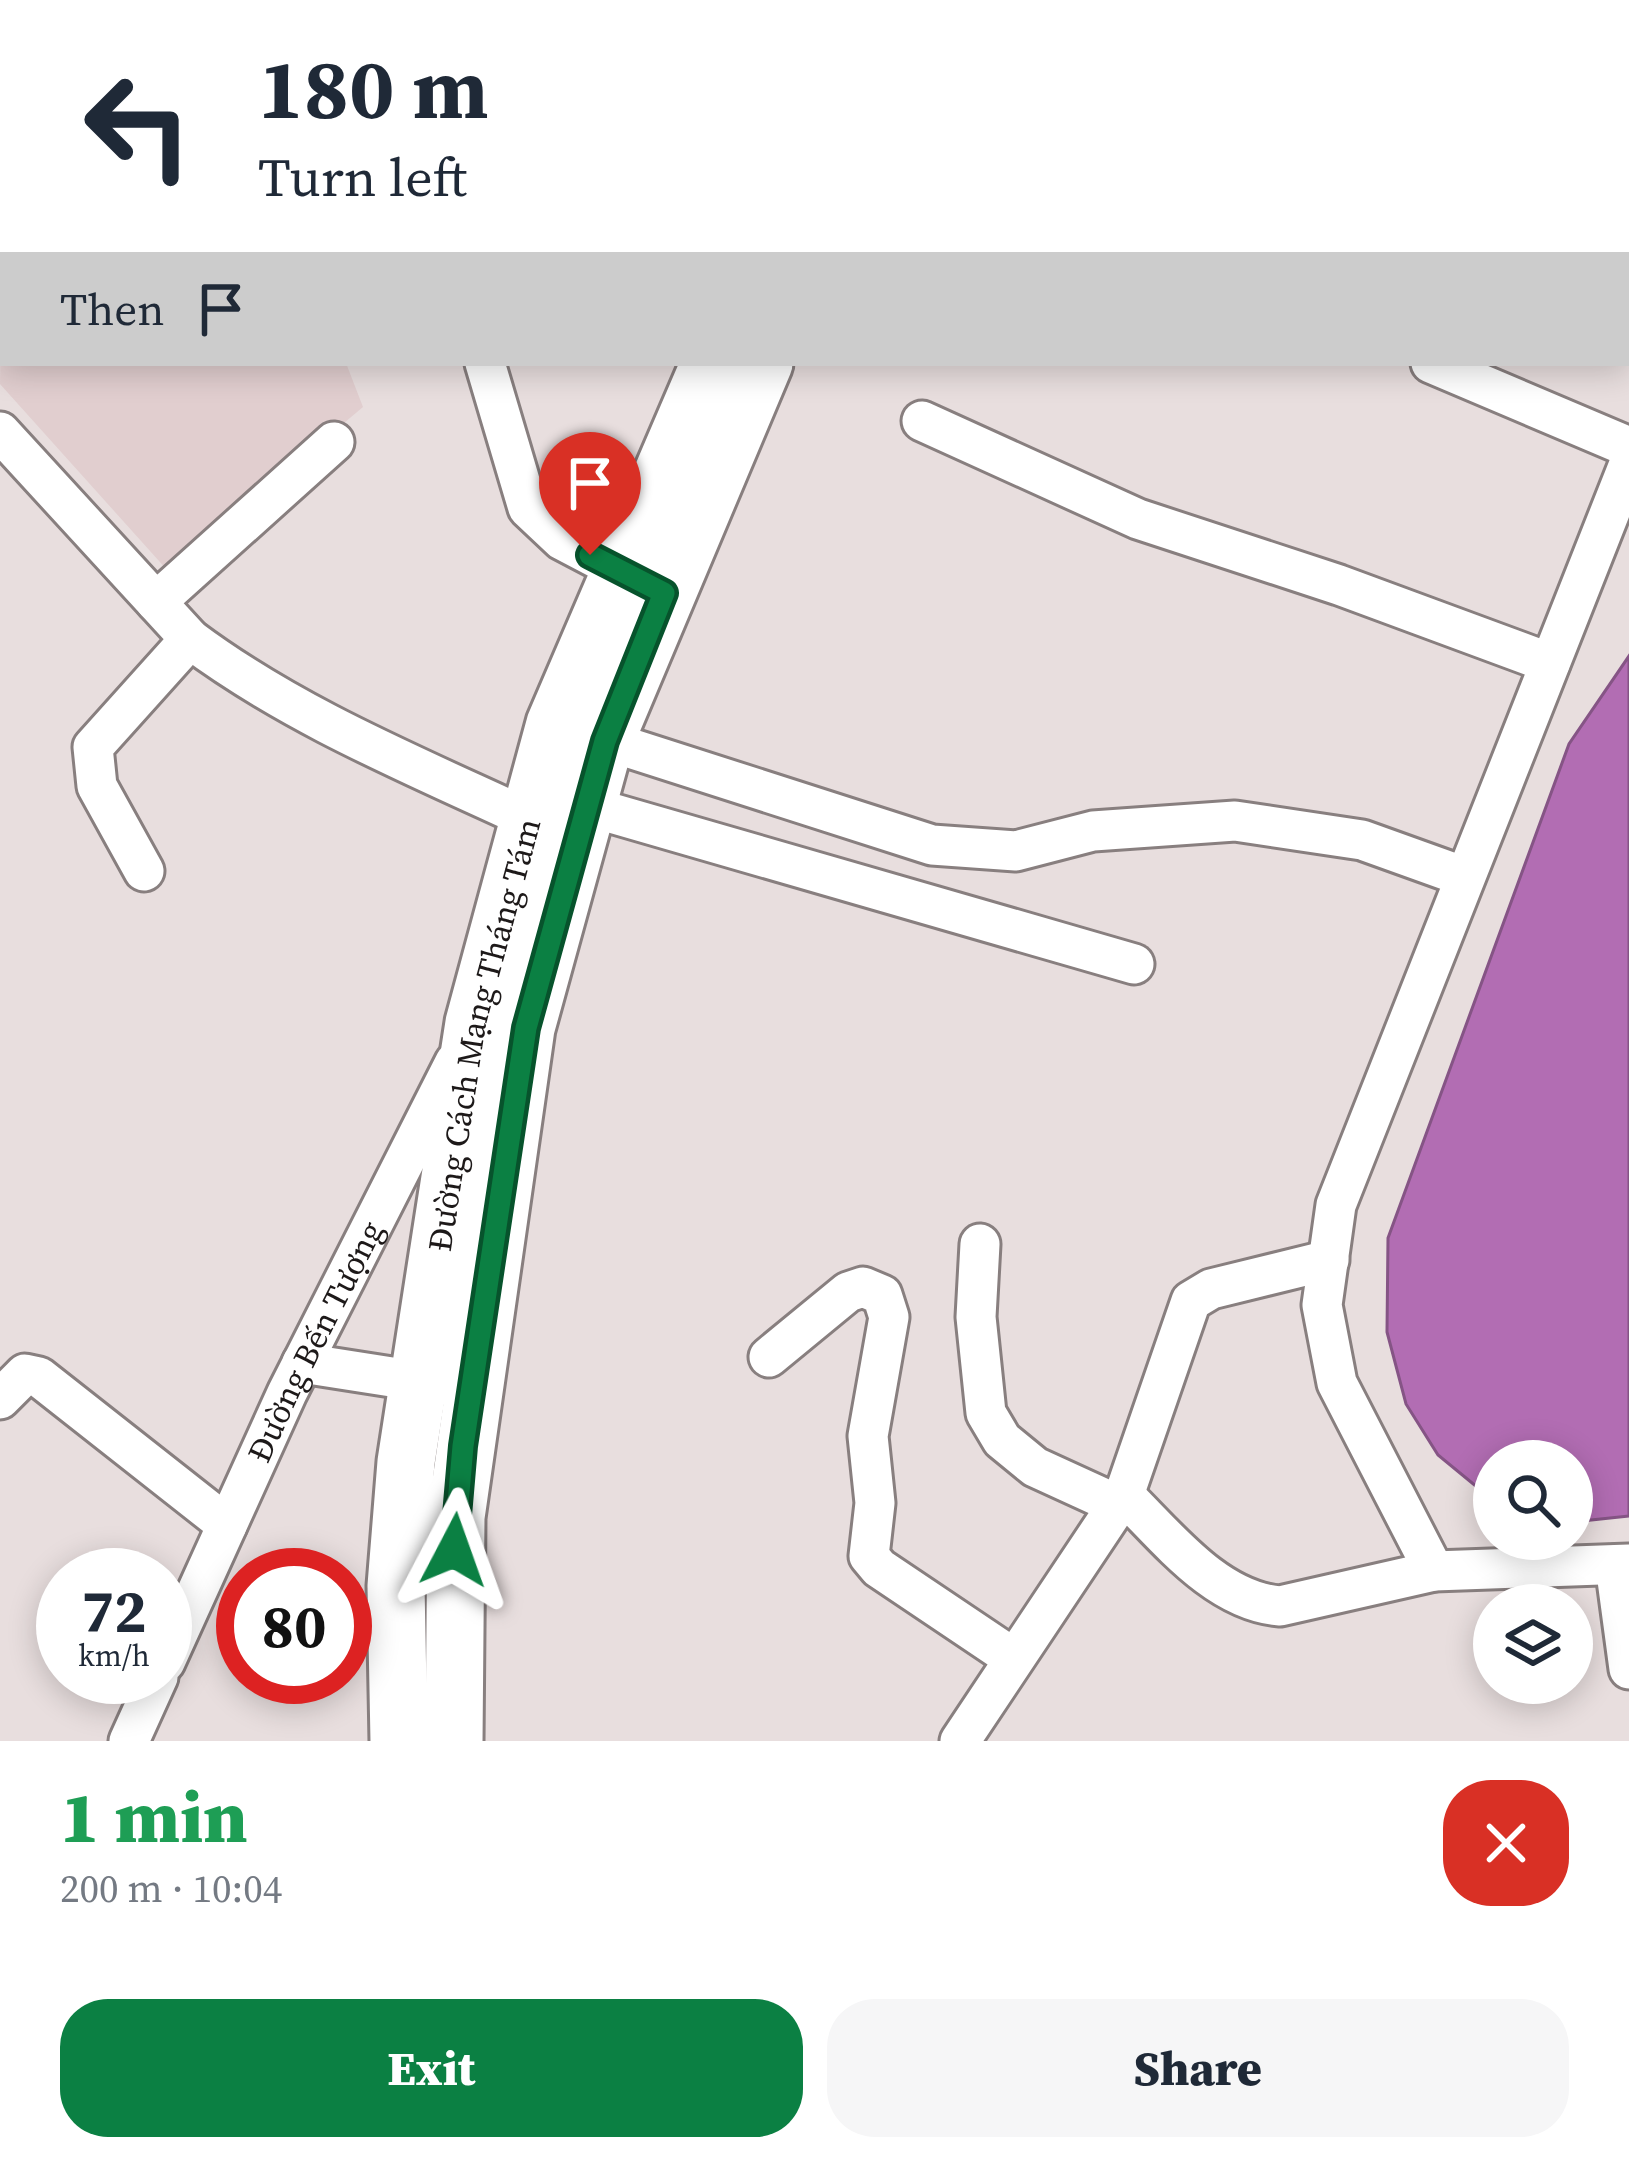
<!DOCTYPE html>
<meta charset="utf-8">
<style>
:root{--surface:#fff;--page:#f6f6f7;--text:#1f2937;--muted:#747a83;--accent:#0b8043}
body{margin:0;font-family:"Source Serif 4",serif;background:var(--page);color:var(--text);height:100vh;display:flex;flex-direction:column;font-size:45px;white-space:nowrap}
*{box-sizing:border-box;margin:0}
p{font-size:39px;color:var(--muted)}
.icon{flex:none;width:66px;height:66px;fill:none;stroke:currentColor;stroke-width:2;stroke-linecap:round;stroke-linejoin:round}
.map{position:relative;height:1741px;overflow:hidden}
.drawer{display:flex;flex-direction:column;background:var(--surface);flex:1}
.drawer>*{flex:none}
.guide{position:absolute;left:0px;top:0px;width:1629px;height:366px;box-shadow:0 6px 30px #0003;background:#fff;color:var(--text);overflow:hidden}
.tools{position:absolute;left:1473px;top:1440px;display:grid;gap:24px}
.tools a{display:grid;place-items:center;width:120px;height:120px;border-radius:50%;background:var(--surface);box-shadow:0 6px 30px #0003;font-size:60px}
.speed{position:absolute;left:36px;top:1548px;display:flex;gap:24px;font-size:60px;font-weight:700;text-align:center}
.speed>*{display:grid;place-content:center;width:156px;height:156px;border-radius:50%;background:var(--surface);box-shadow:0 6px 30px #0003;line-height:1}
.speed small{font-size:30px;font-weight:400}
.speed .limit{border:18px solid #d22;background:#fff;color:#111}
.pin{position:absolute;display:grid;place-items:center;width:102px;height:102px;color:#fff;margin:-123px -51px;border-radius:50% 50% 50% 0;rotate:-45deg;box-shadow:0 0 12px #0007}
.pin .icon{rotate:45deg}
.me{position:absolute;width:132px;margin:-66px;rotate:4deg;stroke-linejoin:round;filter:drop-shadow(0 0 9px #0008)}
.turn{display:flex;align-items:center;gap:42px;height:252px;padding:0 60px;font-size:54px}
.turn .icon{width:156px;height:156px;stroke-width:2.5}
.turn b{display:block;font-size:84px;line-height:102px}
.then{display:flex;align-items:center;height:114px;padding:0 60px;background:#0003;gap:24px;font-size:45px}
.round{display:grid;place-items:center;flex:none;width:126px;height:126px;border-radius:48px;background:var(--page)}
.overview{display:flex;align-items:center;justify-content:space-between;height:204px;padding:0 60px}
h1{font-size:72px;font-weight:800;line-height:90px;color:#1e9e55}
.action{display:flex;gap:24px;margin-top:auto;padding:24px 60px}
.action a{flex:1;height:138px;border-radius:48px;background:var(--accent);color:#fff;font-size:48px;font-weight:800;line-height:138px;text-align:center}
.action a+a{background:var(--page);color:var(--text)}
.map>svg:first-child{display:block}
</style>
<div class="map">
<svg width="1629" height="1741" viewBox="0 0 1629 1741">
<rect width="100%" height="100%" fill="#e8dede"/>
<path fill="#e1cecf" d="M3,190V363H346L363,407L168,571L0,384Z"/>
<path fill="#b26db3" stroke="#855485" stroke-width="3" d="M1629,656V1516L1572,1522V1461H1494V1501L1438,1455L1406,1404L1387,1332L1388,1238L1569,744Z"/>
<g fill="none" stroke-linecap="round" stroke-linejoin="round">
<g stroke="#887f7f" stroke-width="45">
<g id="minor">
<path d="M39,0L40,3"/>
<path d="M378,0V3"/>
<path d="M568,1V0"/>
<path d="M1626,189L1629,191"/>
<path d="M0,215L3,212"/>
<path d="M485,363L528,508L562,540L642,582"/>
<path d="M1431,363L1629,447"/>
<path d="M922,421L1138,519L1339,585L1550,663"/>
<path d="M0,432L190,639C293,716 413,765 529,819"/>
<path d="M1629,464L1336,1205L1322,1305L1337,1383L1434,1571L1629,1564"/>
<path d="M156,602L334,442"/>
<path d="M583,733L932,845L1016,851L1093,831L1235,821L1362,840L1465,877"/>
<path d="M587,806L1134,964"/>
<path d="M144,871L97,786L93,747L190,639"/>
<path d="M980,1244L976,1317L986,1413L1002,1440L1035,1467L1118,1505"/>
<path d="M769,1357L848,1292L863,1287L882,1295L889,1317L868,1436L875,1503L869,1556L879,1568L1013,1658"/>
<path d="M302,1363L443,1385"/>
<path d="M0,1399L25,1374L39,1377L227,1525"/>
<path d="M1124,1495C1167,1537 1216,1601 1280,1606L1434,1571"/>
<path d="M1615,1565L1629,1669"/>
<path id="s1" d="M165,1662L287,1393L455,1062"/>
<path d="M129,1741L158,1677"/>
<path d="M960,1741L1124,1495L1191,1301L1211,1289L1329,1260"/>
</g>
</g>
<g stroke="#887f7f" stroke-width="63">
<g id="highway">
<path d="M868,3L869,0"/>
<path d="M921,3L922,0"/>
<path id="s2" d="M399,1741L396,1586L406,1462L474,1023L555,724L710,363"/>
<path d="M454,1741L456,1517L526,1028L605,741L764,363"/>
</g>
</g>
<use href="#minor" stroke="#fff" stroke-width="39"/>
<use href="#highway" stroke="#fff" stroke-width="57"/>
</g>
<g fill="none" stroke-linecap="round" stroke-linejoin="round">
<g stroke="#07532c" stroke-width="30">
<path id="route" d="M454,1550L463,1446L526,1028L605,741L664,593L590,555"/>
</g>
<use href="#route" stroke="#0b8043" stroke-width="21"/>
</g>
<g text-anchor="middle" dominant-baseline="central" stroke-width="10" stroke-linejoin="round" paint-order="stroke">
<g font-size="33" fill="#1d1919" stroke="#fff">
<text stroke="none"><textPath href="#s2" startOffset="714">Đường Cách Mạng Tháng Tám</textPath></text>
<text stroke="none"><textPath href="#s1" startOffset="354">Đường Bến Tượng</textPath></text>
</g>
</g>
</svg>
<div class="tools">
<a><svg class="icon" aria-label="search" viewBox="0 0 24 24"><circle cx="10" cy="10" r="6"/><path d="M15 15l6 6"/></svg></a>
<a><svg class="icon" aria-label="layers" viewBox="0 0 24 24"><path d="M12 4l9 5-9 5-9-5zM3 14l9 5 9-5"/></svg></a>
</div>
<div class="speed"><div>72<small>km/h</small></div><div class="limit">80</div></div>
<div class="pin" style="left:590px;top:555px;background:#d93025"><svg class="icon" aria-label="arrive" viewBox="0 0 24 24"><path d="M6 21V4h12l-3 4 3 4H6"/></svg></div>
<svg class="me" style="left:454px;top:1550px" viewBox="-20 -20 40 40"><path d="M0-17L14 15 0 8-14 15z" fill="#0b8043" stroke="#fff" stroke-width="4"/></svg>
<div class="guide">
<div class="turn"><svg class="icon" aria-label="left" viewBox="0 0 24 24"><path d="M17 20v-9H6M10 6l-5 5 5 5"/></svg><div><b>180 m</b>Turn left</div></div>
<div class="then">Then<svg class="icon" aria-label="arrive" viewBox="0 0 24 24"><path d="M6 21V4h12l-3 4 3 4H6"/></svg></div>
</div>
</div>
<section class="drawer">
<div class="overview"><div><h1>1 min</h1><p>200 m · 10:04</p></div><a class="round" style="background:#d93025;color:#fff"><svg class="icon" aria-label="close" viewBox="0 0 24 24"><path d="M6 6l12 12M18 6L6 18"/></svg></a></div>
<div class="action"><a>Exit</a><a>Share</a></div>
</section>
